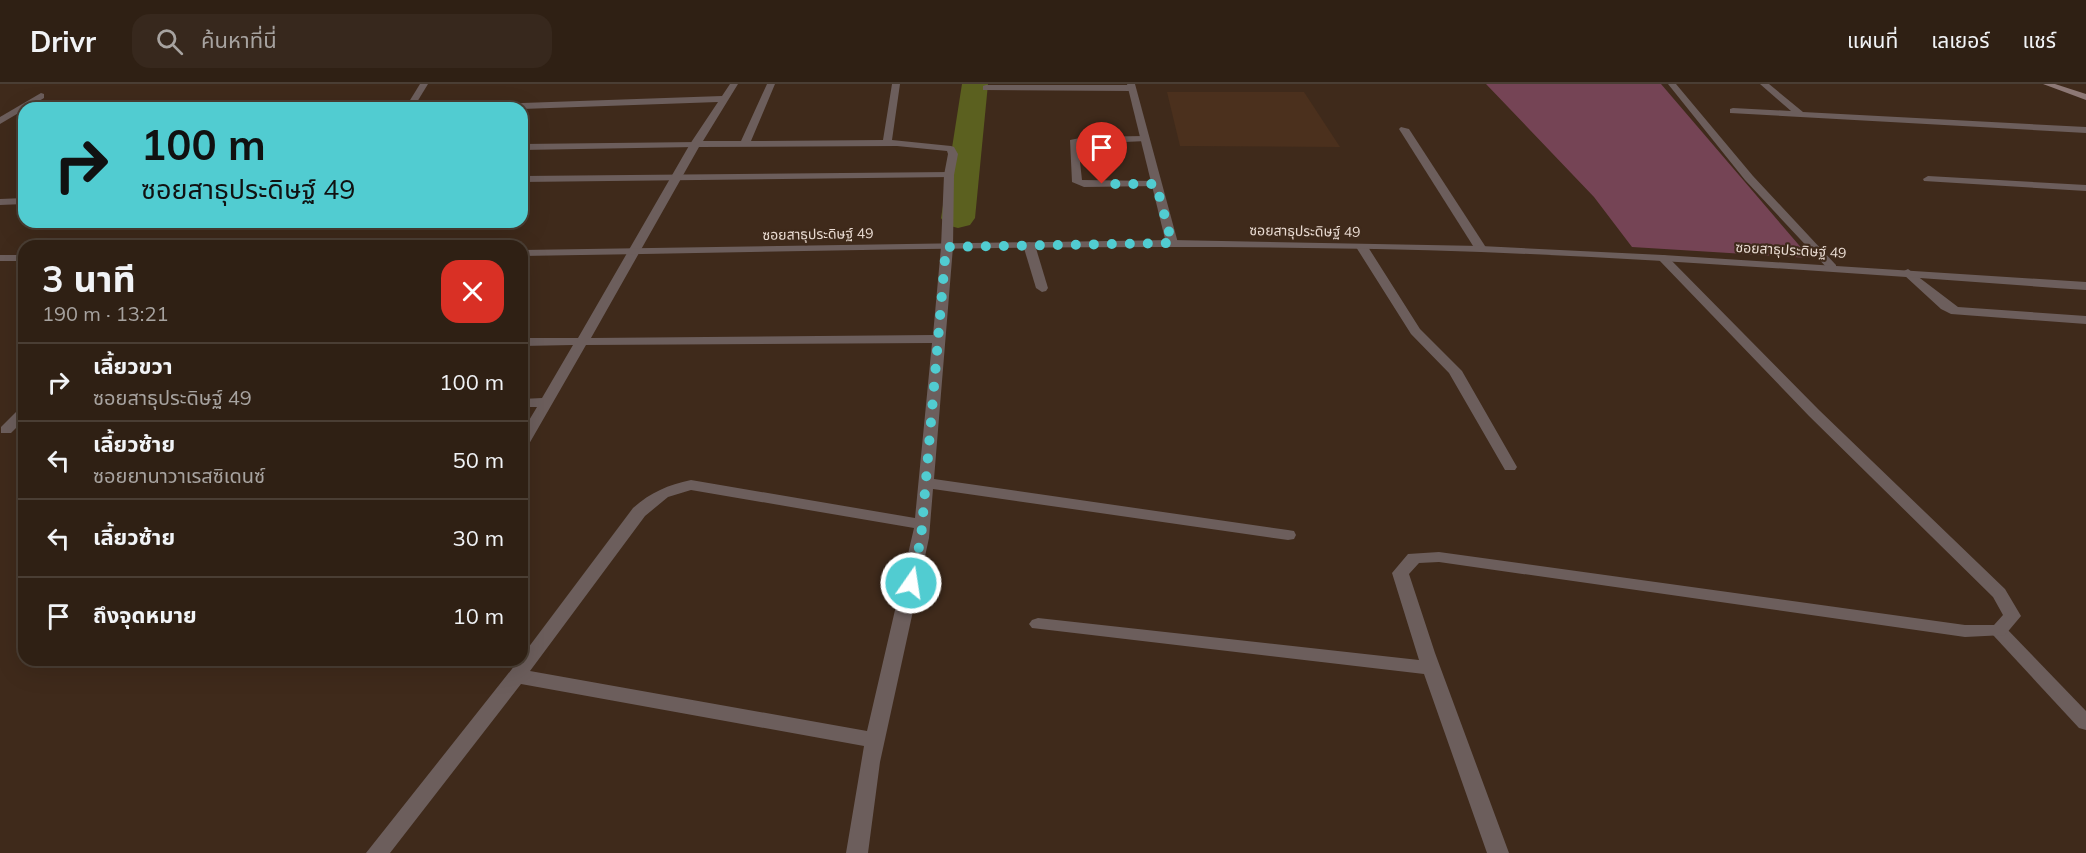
<!DOCTYPE html>
<html lang="th">
<meta charset="utf-8">
<style>
:root{--surface:#2f2014;--page:#37281d;--text:#f1f3f6;--muted:#a7a3a0;--line:#4a3e34}
body{margin:0;font-family:Mulish,"Noto Sans Thai",sans-serif;background:var(--page);color:var(--text);height:100vh;display:flex;flex-direction:column;font-size:22px;white-space:nowrap}
*{box-sizing:border-box;margin:0}
p{font-size:20px;color:var(--muted)}
.icon{flex:none;width:33px;height:33px;fill:none;stroke:currentColor;stroke-width:2;stroke-linecap:round;stroke-linejoin:round}
.map{position:relative;flex:1;overflow:hidden}
.sheet{position:absolute;left:18px;top:156px;width:510px;height:426px;display:flex;flex-direction:column;background:var(--surface);border-radius:18px;box-shadow:0 6px 24px #0002,0 0 0 2px var(--line)}
.sheet>*{flex:none}
.top-card{position:absolute;left:18px;top:18px;width:510px;height:126px;border-radius:18px;box-shadow:0 6px 24px #0002,0 0 0 2px var(--line);background:#51ccd1;color:#111;overflow:hidden}
.pin{position:absolute;display:grid;place-items:center;width:51px;height:51px;color:#fff;margin:-62px -26px;border-radius:50% 50% 50% 0;rotate:-45deg;box-shadow:0 0 6px #0007}
.pin .icon{rotate:45deg}
.me{position:absolute;width:66px;margin:-33px;rotate:13deg;stroke-linejoin:round;filter:drop-shadow(0 0 4px #0008)}
.turn{display:flex;align-items:center;gap:21px;height:126px;padding:0 24px;font-size:27px}
.turn .icon{width:78px;height:78px;stroke-width:2.5}
.turn b{display:block;font-size:42px;line-height:51px}
.round{display:grid;place-items:center;flex:none;width:63px;height:63px;border-radius:18px;background:var(--page)}
.head{display:flex;align-items:center;justify-content:space-between;height:102px;padding:0 24px}
h1{font-size:36px;font-weight:700;line-height:45px}
ul{padding:0;list-style:none}
li{display:flex;align-items:center;gap:18px;height:78px;padding:0 24px;border-top:2px solid var(--line)}
li div{flex:1}
li b{display:block;font-size:22px}
li em{font-style:normal}
header{display:flex;align-items:center;gap:36px;box-sizing:border-box;height:84px;padding:0 30px;background:var(--surface);border-bottom:2px solid var(--line)}
header strong{font-size:28px}
nav{display:flex;gap:33px;margin-inline-start:auto;font-size:21px}
.search{width:420px;height:54px;background:var(--page);display:flex;align-items:center;gap:15px;box-sizing:border-box;padding:0 21px;border-radius:18px;color:var(--muted);font-size:22px}
.map>svg:first-child{display:block}
</style>
<header>
<strong>Drivr</strong>
<div class="search"><svg class="icon" aria-label="search" viewBox="0 0 24 24"><circle cx="10" cy="10" r="6"/><path d="M15 15l6 6"/></svg>ค้นหาที่นี่</div>
<nav><a>แผนที่</a><a>เลเยอร์</a><a>แชร์</a></nav>
</header>
<div class="map">
<svg width="2086" height="769" viewBox="0 0 2086 769">
<rect width="100%" height="100%" fill="#3f2a1b"/>
<path fill="#4b301d" d="M1167,8H1304L1340,63L1180,62Z"/>
<path fill="#754455" d="M1486,0H1661L1810,174L1632,163L1594,113Z"/>
<g fill="none" stroke-linecap="round" stroke-linejoin="round">
<path fill="#5b601f" fill-rule="evenodd" d="M962,0H988L975,134L970,141L958,144L946,141L941,134Z"/>
<g fill="#6c5e5c" fill-rule="evenodd">
<path d="M986,1H1131L1135,4L1131,7L983,6V2Z"/>
<path d="M1144,52L1147,53V57L1078,60L1082,96L1156,97L1161,100L1160,102L1084,103L1072,98L1070,56L1085,53Z"/>
<path d="M698,58L700,60L695,63L522,66V60Z"/>
<path d="M949,88L954,91L953,93L522,98V92Z"/>
<path d="M1999,541L2005,543L2086,627V646L2079,644L1993,551L1990,547L1993,543Z"/>
</g>
<g fill="#6c5e5c" fill-rule="evenodd">
<path d="M420,0H428L414,23H408L407,21Z"/>
<path d="M730,0H738L703,57H741L767,0H775L751,57L883,56L892,0H900L892,56L951,62L954,63L958,70L954,91L953,163L934,395L1288,446L1294,447L1296,451L1294,455L1288,456L933,405L929,454L880,678L868,769H846L864,662L521,600L390,769H366L519,576H522V572L633,424C651,408 668,401 691,396L915,434L932,259L586,261L529,360L522,364V348L537,323H522V315L542,314L573,261L522,262V254H578L690,60L718,18L522,25L457,24L461,21L722,12ZM897,62L947,67L948,70L944,91L941,163L933,251L591,254L699,63ZM691,406L914,444L867,647L530,587L645,432L668,413Z"/>
<path d="M1127,0H1135L1178,159L1176,161H1168L1166,159Z"/>
<path d="M1668,0H1676L1753,92L1836,181V185H1828L1745,96Z"/>
<path d="M1760,0H1769L1803,28L2086,43V49L1730,29V25L1733,24L1791,27Z"/>
<path d="M41,9L44,10V14L0,40V33Z"/>
<path d="M1401,43L1409,45L1487,165L1485,167L1481,168L1475,165L1399,45Z"/>
<path d="M1928,92L2086,101V107L1924,97L1923,95Z"/>
<path d="M24,114V120L0,121V115Z"/>
<path d="M1029,158L1035,161L1048,204L1046,207L1042,208L1036,204L1023,161Z"/>
<path d="M1362,160L1368,163L1420,245L1462,287L1517,383L1515,386H1505L1449,289L1411,250L1356,163Z"/>
<path d="M1663,171L1667,172L1819,326L2005,505L2021,532L2005,551L1965,553L1439,478L1419,479L1409,490L1435,569L1509,769H1487L1424,590L1032,544L1029,540L1032,536L1038,534L1419,576L1392,489L1408,470L1439,468L1965,541H1994L2003,531L1993,513L1809,332L1659,176V172Z"/>
<path d="M1908,185L1958,223L2086,232V240L1951,230L1941,225L1904,191V187Z"/>
<path d="M24,324V336L11,349H1V343L19,325Z"/>
</g>
<g fill="#6c5e5c" fill-rule="evenodd">
<path d="M1172,156L1481,162L1663,171L2086,198V206C1885,192 1683,176 1481,168C1162,157 842,167 522,172V166Z"/>
<rect x="0" y="171" width="24" height="6"/>
</g>
<path fill="#8d7875" fill-rule="evenodd" d="M2043,0H2055L2086,10V16Z"/>
</g>
<g fill="none" stroke-linecap="round" stroke-linejoin="round">
<path stroke="#51ccd1" stroke-width="10" stroke-dasharray="0 18" d="M911,499L921,454L946,163L1172,159L1156,100H1102"/>
</g>
<g text-anchor="middle" dominant-baseline="central" stroke-width="4.5" stroke-linejoin="round" paint-order="stroke">
<g font-size="14" fill="#e9dbd2" stroke="#3f2a1b">
<text transform="translate(1305 147) rotate(1)">ซอยสาธุประดิษฐ์ 49</text>
<text transform="translate(818 150) rotate(-1)">ซอยสาธุประดิษฐ์ 49</text>
<text transform="translate(1791 166) rotate(3)">ซอยสาธุประดิษฐ์ 49</text>
</g>
</g>
</svg>
<div class="pin" style="left:1102px;top:100px;background:#d93025"><svg class="icon" aria-label="arrive" viewBox="0 0 24 24"><path d="M6 21V4h12l-3 4 3 4H6"/></svg></div>
<svg class="me" style="left:911px;top:499px" viewBox="-20 -20 40 40"><circle r="17" fill="#51ccd1" stroke="#fff" stroke-width="3"/><path d="M0-11L8 9 0 5-8 9z" fill="#fff"/></svg>
<div class="top-card">
<div class="turn"><svg class="icon" aria-label="right" viewBox="0 0 24 24"><path d="M7 20v-9h11M14 6l5 5-5 5"/></svg><div><b>100 m</b>ซอยสาธุประดิษฐ์ 49</div></div>
</div>
<section class="sheet">
<div class="head"><div><h1>3 นาที</h1><p>190 m · 13:21</p></div><a class="round" style="background:#d93025;color:#fff"><svg class="icon" aria-label="close" viewBox="0 0 24 24"><path d="M6 6l12 12M18 6L6 18"/></svg></a></div>
<ul>
<li><svg class="icon" aria-label="right" viewBox="0 0 24 24"><path d="M7 20v-9h11M14 6l5 5-5 5"/></svg><div><b>เลี้ยวขวา</b><p>ซอยสาธุประดิษฐ์ 49</p></div><em>100 m</em></li>
<li><svg class="icon" aria-label="left" viewBox="0 0 24 24"><path d="M17 20v-9H6M10 6l-5 5 5 5"/></svg><div><b>เลี้ยวซ้าย</b><p>ซอยยานาวาเรสซิเดนซ์</p></div><em>50 m</em></li>
<li><svg class="icon" aria-label="left" viewBox="0 0 24 24"><path d="M17 20v-9H6M10 6l-5 5 5 5"/></svg><div><b>เลี้ยวซ้าย</b></div><em>30 m</em></li>
<li><svg class="icon" aria-label="arrive" viewBox="0 0 24 24"><path d="M6 21V4h12l-3 4 3 4H6"/></svg><div><b>ถึงจุดหมาย</b></div><em>10 m</em></li>
</ul>
</section>
</div>
